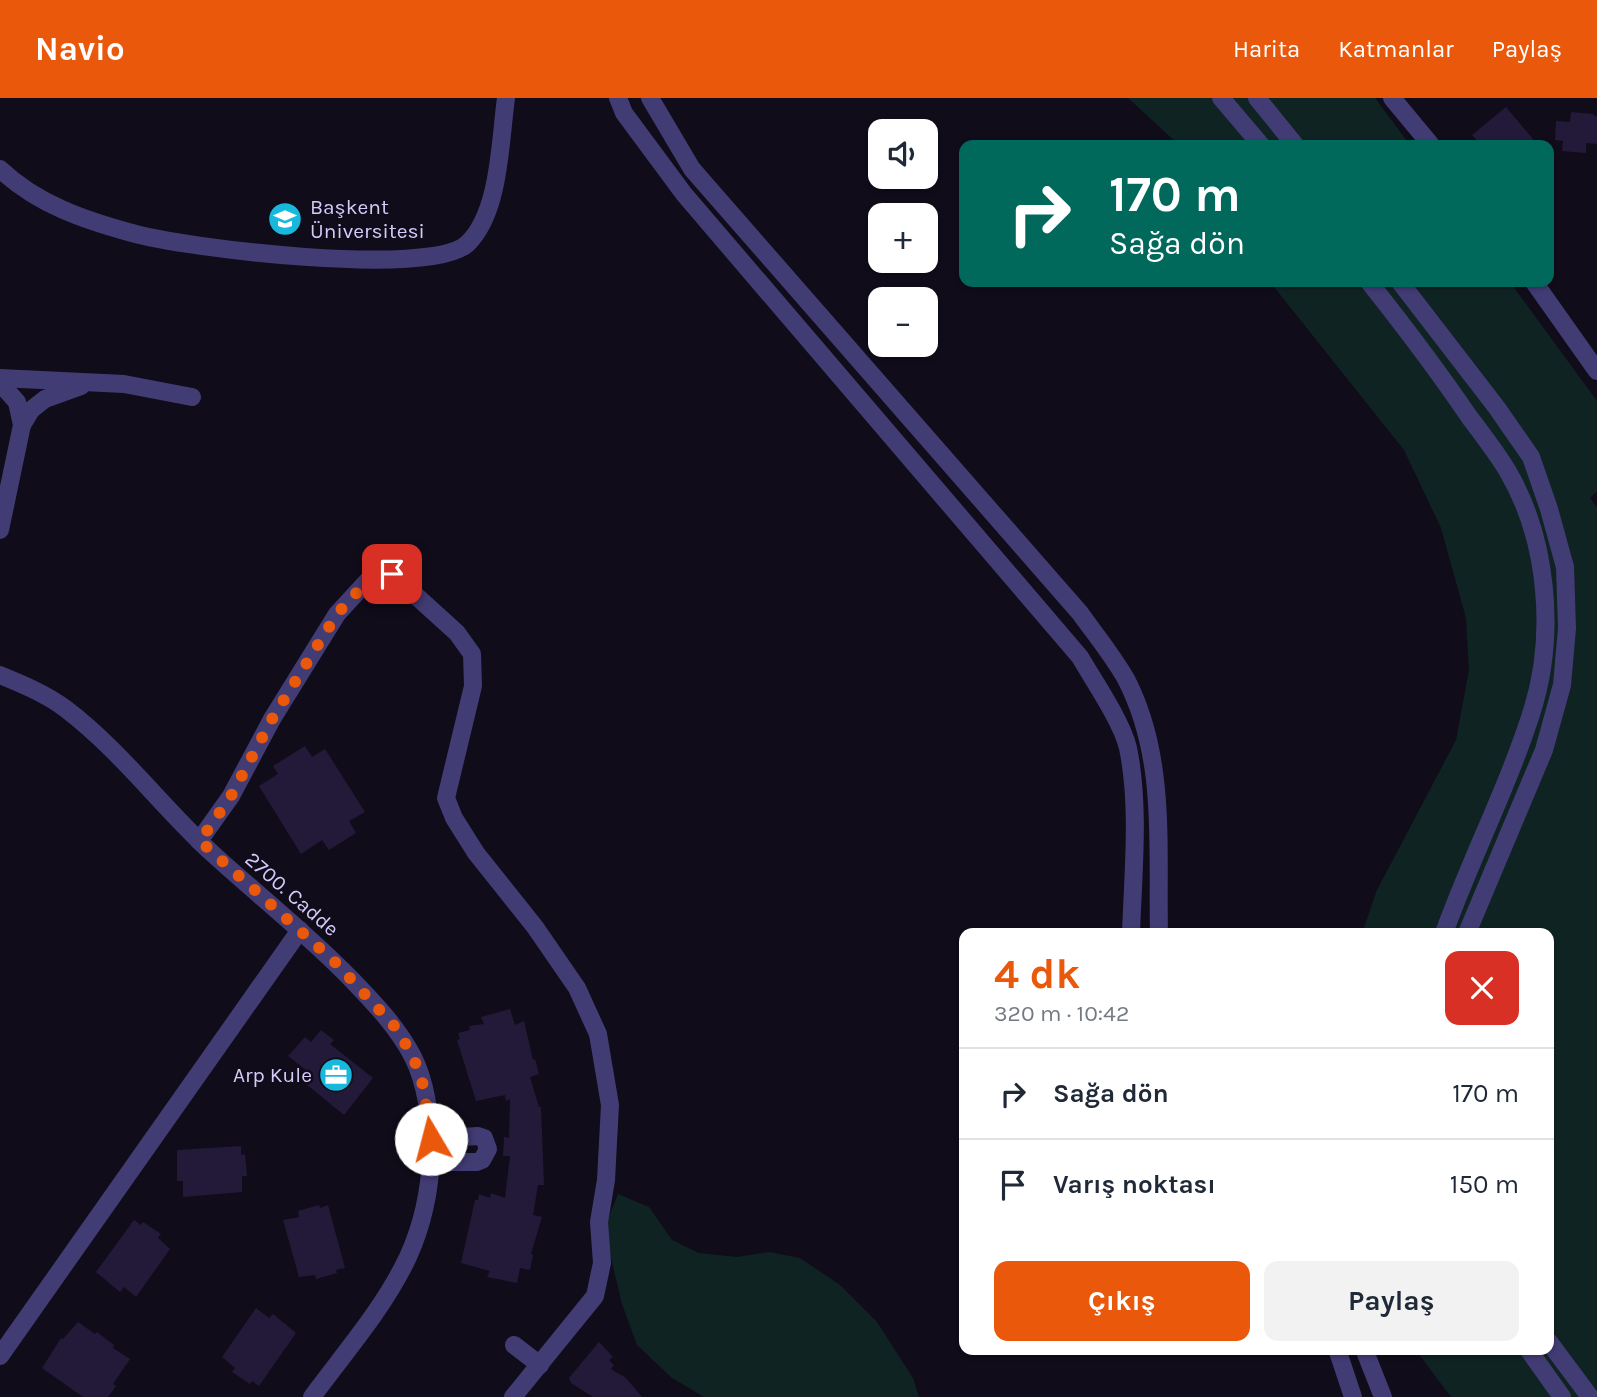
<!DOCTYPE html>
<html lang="tr">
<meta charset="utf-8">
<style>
:root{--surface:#fff;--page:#f2f2f3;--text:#1f2937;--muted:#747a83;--line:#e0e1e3;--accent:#ea580c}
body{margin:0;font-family:Karla,sans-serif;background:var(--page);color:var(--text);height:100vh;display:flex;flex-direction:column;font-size:26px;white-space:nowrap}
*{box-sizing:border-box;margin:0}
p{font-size:23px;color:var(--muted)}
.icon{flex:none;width:38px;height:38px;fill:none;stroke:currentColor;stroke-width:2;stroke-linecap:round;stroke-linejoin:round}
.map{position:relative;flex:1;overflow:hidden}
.side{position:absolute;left:959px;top:830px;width:595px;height:427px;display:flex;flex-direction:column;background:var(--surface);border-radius:14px;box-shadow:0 2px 5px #0004}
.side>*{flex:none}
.hud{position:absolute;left:959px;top:42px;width:595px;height:147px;border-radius:14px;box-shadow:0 2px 5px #0004;background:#00695c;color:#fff;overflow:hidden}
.fabs{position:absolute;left:868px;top:21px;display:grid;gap:14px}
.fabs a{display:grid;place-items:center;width:70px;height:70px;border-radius:14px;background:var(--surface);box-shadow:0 2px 5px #0004;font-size:35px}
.pin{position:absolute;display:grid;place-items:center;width:60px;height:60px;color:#fff;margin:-30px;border-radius:14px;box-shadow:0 4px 10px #0006}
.me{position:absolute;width:77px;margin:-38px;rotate:352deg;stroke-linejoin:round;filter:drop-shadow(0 0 5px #0008)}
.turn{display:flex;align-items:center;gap:24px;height:147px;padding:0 35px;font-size:32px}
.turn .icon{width:91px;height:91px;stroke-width:2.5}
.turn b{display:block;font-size:49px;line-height:60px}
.round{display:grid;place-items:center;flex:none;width:74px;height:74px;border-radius:14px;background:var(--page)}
.overview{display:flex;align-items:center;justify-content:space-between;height:119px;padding:0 35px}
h1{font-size:42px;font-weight:700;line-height:52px;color:var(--accent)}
.primary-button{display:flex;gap:14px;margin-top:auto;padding:14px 35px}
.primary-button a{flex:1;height:80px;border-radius:14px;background:var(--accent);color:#fff;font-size:28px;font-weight:700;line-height:80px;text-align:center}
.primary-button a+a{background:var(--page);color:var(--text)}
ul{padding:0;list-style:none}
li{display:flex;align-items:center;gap:21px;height:91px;padding:0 35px;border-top:2px solid var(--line)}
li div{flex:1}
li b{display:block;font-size:26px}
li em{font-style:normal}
header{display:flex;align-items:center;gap:42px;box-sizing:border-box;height:98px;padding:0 35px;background:var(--accent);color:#fff}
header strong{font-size:33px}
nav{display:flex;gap:38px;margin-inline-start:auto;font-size:24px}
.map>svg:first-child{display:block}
</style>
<header>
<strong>Navio</strong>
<nav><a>Harita</a><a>Katmanlar</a><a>Paylaş</a></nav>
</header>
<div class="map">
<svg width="1597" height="1299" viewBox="0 0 1597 1299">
<rect width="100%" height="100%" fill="#100c1a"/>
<g fill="#102323">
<path d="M1128,0H1375L1410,47H1179Z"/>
<path d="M1270,184H1510L1597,303V393L1590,400L1597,409V1299H1451L1415,1251H1549V835H1362L1377,792L1456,642L1469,572L1466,520L1441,430L1404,352Z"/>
<path d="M618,1096L649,1109L672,1142L699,1155L737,1159L769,1154L800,1160L840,1187L877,1224L913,1280L919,1299H704L672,1280L637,1247L622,1206L604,1131Z"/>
</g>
<g fill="#231a39">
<path d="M1506,9L1538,47H1481L1472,37Z"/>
<path d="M1571,14L1594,16V18H1597V46L1586,45V55L1562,53L1563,43L1555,42L1556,23L1570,24Z"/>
<path d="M305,648L312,659L325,651L365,714L349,723L356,735L329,752L322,742L301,756L259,688L278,676L273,668Z"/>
<path d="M510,911L515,927L524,923L533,962L535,961L539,976L530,979L539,1009H541L544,1087H538L533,1117L542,1119L531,1156L533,1157L530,1172L520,1170L517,1185L487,1179L490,1173L461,1165L475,1102H478L479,1096L490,1100L491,1095L505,1100L510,1058H503L504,1039L509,1040L510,1001L506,1003L505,997L476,1003L457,942L460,941L458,935L470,932L469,928L484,926L481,919Z"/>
<path d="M321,932L334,942L330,946L373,980L344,1017L301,982L307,973L288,958L305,939L311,944Z"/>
<path d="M241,1048V1057L245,1056L247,1078H242V1094L183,1099V1083H177V1052Z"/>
<path d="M319,1107L320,1110L328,1107L345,1170L336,1172L337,1175L316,1181L315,1177L299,1179L283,1122L299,1119L298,1113Z"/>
<path d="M134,1122L141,1127L143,1124L161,1136L158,1140L170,1151L136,1199L124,1189L120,1194L96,1174Z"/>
<path d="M256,1210L269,1220L273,1216L296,1235L259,1288L252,1283L250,1286L232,1274L235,1270L222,1259Z"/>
<path d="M78,1224L95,1236L97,1234L114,1247L113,1250L130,1261L113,1286L116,1288L108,1299H83L42,1270L61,1240L63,1241Z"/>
<path d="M599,1244L613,1259L609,1262L614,1267L611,1271L626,1280L642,1299H593L571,1285L569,1280Z"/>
</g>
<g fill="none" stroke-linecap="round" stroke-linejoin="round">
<g stroke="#423c75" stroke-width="18">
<path d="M618,0L624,15L684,96L1080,559C1094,583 1122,624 1128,650C1140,708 1133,776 1131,835"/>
<path d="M650,0L692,71L1080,515C1095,536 1113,558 1126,581C1167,660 1157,749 1159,835"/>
<path d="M1221,0L1261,47"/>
<path d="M1257,0L1295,47"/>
<path d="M1392,0L1431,47"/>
<path d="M0,71C37,106 84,122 132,135C184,150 430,180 467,146C500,115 500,43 506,0"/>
<path d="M1369,184C1404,228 1438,273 1470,320C1483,337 1496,354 1507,372C1548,441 1556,537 1532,613C1508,689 1471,760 1444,835"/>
<path d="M1400,184L1497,310L1531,359L1549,411L1565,469L1567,530L1562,587L1544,652L1467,835"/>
<path d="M1534,184L1597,273"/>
<path d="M0,280L124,286L192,299"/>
<path d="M0,285L17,304L22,327L0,432"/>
<path d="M22,327L31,312L45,301L81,288"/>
<path d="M0,577C22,586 46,596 66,611C121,653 162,709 213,756C260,799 310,838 354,884C376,907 398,930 413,959C427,987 431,1025 431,1057C430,1093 423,1126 408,1159C384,1210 345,1254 312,1299"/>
<path d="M199,743L231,698L272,621L337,516L371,479L392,476L457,535L472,556L473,588L446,700L454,720L476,755L535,829L577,890L598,936L610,1007L606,1082L599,1124L602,1165L595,1198L513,1299"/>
<path d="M431,1064H477L482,1062L488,1051L484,1040L478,1038L431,1041"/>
<path d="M1549,1244L1590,1299"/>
<path d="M514,1247L540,1267"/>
<path d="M1337,1251L1353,1299"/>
<path d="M1364,1251L1383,1299"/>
<path d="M1528,1251L1562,1299"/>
<path d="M0,1258L300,832"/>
</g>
</g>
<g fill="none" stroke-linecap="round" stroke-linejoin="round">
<path stroke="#ea580c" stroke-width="12" stroke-dasharray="0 21.6" d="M392,476L371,479L337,516L272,621L231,698L200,743L335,864L397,931L414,961L423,987L431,1041"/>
</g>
<defs>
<g id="university-disc" transform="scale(1.75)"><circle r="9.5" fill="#16b8db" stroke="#100c1a"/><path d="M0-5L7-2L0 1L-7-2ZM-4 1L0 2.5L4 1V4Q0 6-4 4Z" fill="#fff"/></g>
<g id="office-disc" transform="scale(1.75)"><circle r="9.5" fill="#16b8db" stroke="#100c1a"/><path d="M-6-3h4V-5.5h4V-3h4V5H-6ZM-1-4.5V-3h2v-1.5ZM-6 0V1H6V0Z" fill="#fff"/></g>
</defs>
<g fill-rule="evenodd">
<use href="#university-disc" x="285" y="121"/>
<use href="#office-disc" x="336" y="977"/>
</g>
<g text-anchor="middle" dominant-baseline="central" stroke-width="5" stroke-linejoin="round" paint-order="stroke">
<g font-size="21" fill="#d4cbfa" stroke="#100c1a" text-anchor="start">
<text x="310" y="109">Başkent<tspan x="310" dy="24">Üniversitesi</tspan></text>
<text x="312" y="977" text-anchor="end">Arp Kule</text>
</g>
<g font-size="21" fill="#d4cbfa" stroke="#100c1a">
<text transform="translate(292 796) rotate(41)">2700. Cadde</text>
</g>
</g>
</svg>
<div class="fabs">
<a><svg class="icon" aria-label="sound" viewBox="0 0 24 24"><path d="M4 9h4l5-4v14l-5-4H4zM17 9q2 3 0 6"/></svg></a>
<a>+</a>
<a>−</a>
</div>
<div class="pin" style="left:392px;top:476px;background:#d93025"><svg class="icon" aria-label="arrive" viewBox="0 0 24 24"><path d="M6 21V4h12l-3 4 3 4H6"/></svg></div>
<svg class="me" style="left:431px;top:1041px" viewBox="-20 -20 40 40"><circle r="19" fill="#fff"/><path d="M0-13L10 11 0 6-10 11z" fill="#ea580c"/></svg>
<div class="hud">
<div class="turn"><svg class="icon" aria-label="right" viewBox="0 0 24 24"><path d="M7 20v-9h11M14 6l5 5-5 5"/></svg><div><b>170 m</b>Sağa dön</div></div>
</div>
<section class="side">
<div class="overview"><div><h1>4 dk</h1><p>320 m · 10:42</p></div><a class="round" style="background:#d93025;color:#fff"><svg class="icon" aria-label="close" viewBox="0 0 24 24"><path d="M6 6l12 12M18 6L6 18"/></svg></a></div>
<ul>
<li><svg class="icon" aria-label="right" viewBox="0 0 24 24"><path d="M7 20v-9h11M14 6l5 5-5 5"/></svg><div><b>Sağa dön</b></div><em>170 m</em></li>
<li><svg class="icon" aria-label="arrive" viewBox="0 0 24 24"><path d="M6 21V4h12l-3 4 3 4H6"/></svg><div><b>Varış noktası</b></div><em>150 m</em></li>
</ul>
<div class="primary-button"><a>Çıkış</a><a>Paylaş</a></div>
</section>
</div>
